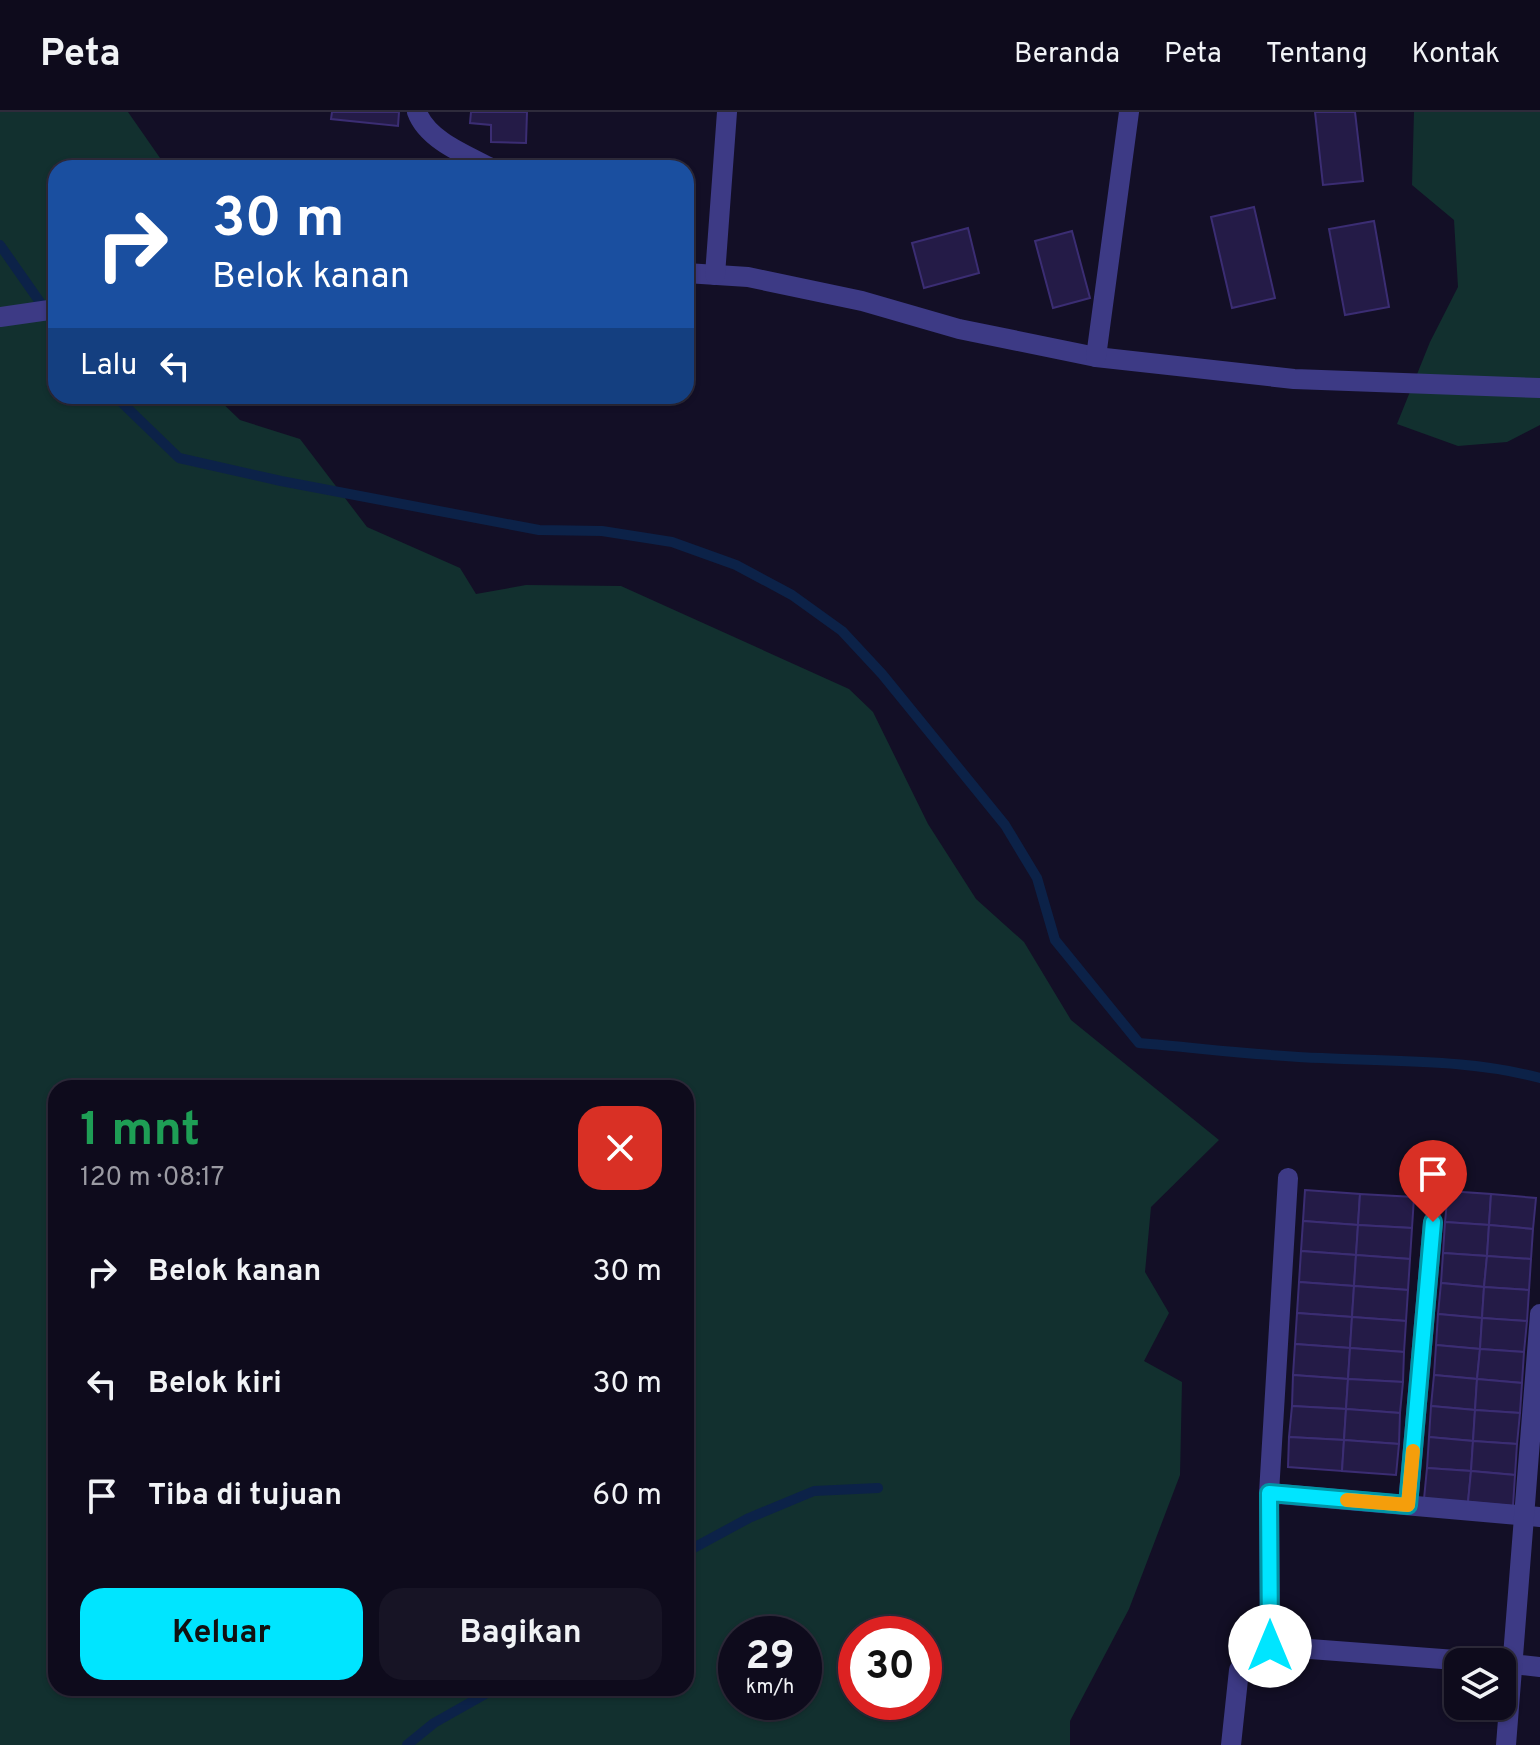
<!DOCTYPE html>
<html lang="id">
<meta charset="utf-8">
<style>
:root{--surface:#0e0b1c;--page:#171425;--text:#f1f3f6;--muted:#9b9ba3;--line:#2e2b3b;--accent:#00e5ff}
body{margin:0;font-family:Overpass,sans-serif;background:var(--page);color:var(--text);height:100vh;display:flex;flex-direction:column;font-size:30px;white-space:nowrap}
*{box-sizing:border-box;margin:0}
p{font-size:26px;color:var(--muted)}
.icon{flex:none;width:44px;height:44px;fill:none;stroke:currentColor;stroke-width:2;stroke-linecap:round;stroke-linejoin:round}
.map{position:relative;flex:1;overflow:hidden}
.panel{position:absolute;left:48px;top:968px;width:646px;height:616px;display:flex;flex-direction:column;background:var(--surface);border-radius:24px;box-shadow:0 2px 6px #0004,0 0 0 2px var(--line)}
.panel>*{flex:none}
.banner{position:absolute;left:48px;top:48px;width:646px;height:244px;border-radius:24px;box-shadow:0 2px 6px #0004,0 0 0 2px var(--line);background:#1a4fa0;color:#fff;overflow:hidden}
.tools{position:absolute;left:1444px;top:1536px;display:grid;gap:16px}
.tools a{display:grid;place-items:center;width:72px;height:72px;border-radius:16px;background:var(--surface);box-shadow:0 2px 6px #0004,0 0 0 2px var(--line);font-size:40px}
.speed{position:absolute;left:718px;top:1504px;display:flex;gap:16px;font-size:40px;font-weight:700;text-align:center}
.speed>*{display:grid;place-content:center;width:104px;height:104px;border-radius:50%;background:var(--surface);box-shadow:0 2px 6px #0004,0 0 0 2px var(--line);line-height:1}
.speed small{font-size:20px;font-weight:400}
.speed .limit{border:12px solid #d22;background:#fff;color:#111}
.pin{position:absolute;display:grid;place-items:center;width:68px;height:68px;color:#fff;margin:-82px -34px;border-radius:50% 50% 50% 0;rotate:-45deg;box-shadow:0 0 8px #0007}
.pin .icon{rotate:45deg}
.me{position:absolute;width:88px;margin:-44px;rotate:0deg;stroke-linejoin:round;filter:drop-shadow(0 0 6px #0008)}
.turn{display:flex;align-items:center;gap:28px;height:168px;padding:0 32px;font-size:36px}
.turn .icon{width:104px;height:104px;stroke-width:2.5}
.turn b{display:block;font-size:56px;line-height:68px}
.then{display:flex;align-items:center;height:76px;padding:0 32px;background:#0003;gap:16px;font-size:30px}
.round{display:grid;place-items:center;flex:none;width:84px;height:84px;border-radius:24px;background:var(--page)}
.head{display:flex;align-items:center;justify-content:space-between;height:136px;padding:0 32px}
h1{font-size:48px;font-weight:700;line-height:60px;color:#1e9e55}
.button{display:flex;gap:16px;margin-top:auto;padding:16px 32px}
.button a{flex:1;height:92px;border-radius:24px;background:var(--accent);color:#111;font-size:32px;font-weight:700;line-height:92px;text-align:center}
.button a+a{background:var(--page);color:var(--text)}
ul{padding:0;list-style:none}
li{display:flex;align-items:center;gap:24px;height:112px;padding:0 32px}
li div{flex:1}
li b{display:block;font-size:30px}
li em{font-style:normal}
header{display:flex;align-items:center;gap:48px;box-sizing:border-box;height:112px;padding:0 40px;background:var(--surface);border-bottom:2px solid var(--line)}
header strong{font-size:38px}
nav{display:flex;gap:44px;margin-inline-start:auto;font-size:28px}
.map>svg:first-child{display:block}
</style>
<header>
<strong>Peta</strong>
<nav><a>Beranda</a><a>Peta</a><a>Tentang</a><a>Kontak</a></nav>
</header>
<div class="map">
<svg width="1540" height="1633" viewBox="0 0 1540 1633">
<rect width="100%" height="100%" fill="#130f26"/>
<g fill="#12302f" fill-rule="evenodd">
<path d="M0,0H128L167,56H56V284H215L240,308L300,327L367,415L460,456L476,482L526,473L621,474L849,577L873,600L928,712L976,787L1024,830L1071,908L1219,1028L1151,1095L1145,1160L1169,1201L1144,1249L1182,1270L1180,1363L1129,1497L1070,1609V1633H0ZM56,976H686V1576H56ZM736,1522H804V1590H736ZM856,1522H924V1590H856Z"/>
<path d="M1414,0H1540V313L1507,330L1458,334L1397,312L1430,230L1458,175L1454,108L1412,73Z"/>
</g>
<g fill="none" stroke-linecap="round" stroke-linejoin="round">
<g stroke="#0c2248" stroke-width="10">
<path d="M0,133L56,213"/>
<path d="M115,284L179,346L281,369L539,418L602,419L672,430L736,453L792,483L842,519L882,562L1005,713L1037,766L1055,828L1139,931C1200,936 1261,944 1322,946C1394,950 1469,947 1540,966"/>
<path d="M686,1440L749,1406L814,1379L878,1376"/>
<path d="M407,1633L434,1611L496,1576"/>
</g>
</g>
<g fill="#241b47" stroke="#3b2d73" stroke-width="2">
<path d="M332,0H399L398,14L331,7Z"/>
<path d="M471,0H527L526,31L491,30V13L470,11Z"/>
<path d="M1315,0H1355L1363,69L1323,73Z"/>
<path d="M1254,95L1275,186L1232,196L1211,105Z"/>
<path d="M1374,109L1389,195L1345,203L1329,117Z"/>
<path d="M968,116L979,161L924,176L912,131Z"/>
<path d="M1072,119L1090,186L1053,196L1035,129Z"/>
<path d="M1305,1078L1360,1082L1358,1113L1303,1109Z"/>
<path d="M1448,1079L1491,1082L1489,1113L1445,1110Z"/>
<path d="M1360,1082L1414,1085L1412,1116L1358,1113Z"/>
<path d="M1491,1082L1536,1086L1533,1117L1489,1113Z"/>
<path d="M1303,1109L1358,1113L1356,1143L1301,1139Z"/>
<path d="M1445,1110L1489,1113L1487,1144L1443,1141Z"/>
<path d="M1358,1113L1412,1116L1410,1147L1356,1143Z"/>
<path d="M1489,1113L1533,1117L1531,1147L1487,1144Z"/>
<path d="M1301,1139L1356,1143L1354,1174L1299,1170Z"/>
<path d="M1443,1141L1487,1144L1484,1175L1441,1171Z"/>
<path d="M1356,1143L1410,1147L1408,1178L1354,1174Z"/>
<path d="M1487,1144L1531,1147L1529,1178L1484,1175Z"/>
<path d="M1299,1170L1354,1174L1352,1205L1297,1201Z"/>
<path d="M1441,1171L1484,1175L1482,1206L1438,1202Z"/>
<path d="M1354,1174L1408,1178L1406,1209L1352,1205Z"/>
<path d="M1484,1175L1529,1178L1527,1209L1482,1206Z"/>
<path d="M1297,1201L1352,1205L1350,1236L1295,1232Z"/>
<path d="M1438,1202L1482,1206L1480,1237L1436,1233Z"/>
<path d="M1352,1205L1406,1209L1404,1240L1350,1236Z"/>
<path d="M1482,1206L1527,1209L1524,1240L1480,1237Z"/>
<path d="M1295,1232L1350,1236L1348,1267L1293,1263Z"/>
<path d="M1436,1233L1480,1237L1477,1267L1434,1263Z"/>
<path d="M1350,1236L1404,1240L1403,1270L1348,1267Z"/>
<path d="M1480,1237L1524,1240L1522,1271L1477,1267Z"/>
<path d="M1293,1263L1348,1267L1346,1297L1292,1294Z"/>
<path d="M1434,1263L1477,1267L1475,1298L1431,1294Z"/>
<path d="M1348,1267L1403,1270L1400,1301L1346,1297Z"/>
<path d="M1477,1267L1522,1271L1520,1301L1475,1298Z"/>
<path d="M1292,1294L1346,1297L1344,1328L1289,1325Z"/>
<path d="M1431,1294L1475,1298L1473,1329L1429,1325Z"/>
<path d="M1346,1297L1400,1301L1399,1332L1344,1328Z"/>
<path d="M1475,1298L1520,1301L1517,1332L1473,1329Z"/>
<path d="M1289,1325L1344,1328L1342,1359L1288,1355Z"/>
<path d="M1429,1325L1473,1329L1471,1359L1427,1356Z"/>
<path d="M1344,1328L1399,1332L1396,1363L1342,1359Z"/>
<path d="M1473,1329L1517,1332L1515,1363L1471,1359Z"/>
<path d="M1427,1356L1471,1359L1468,1390L1424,1387Z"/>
<path d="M1471,1359L1515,1363L1513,1394L1468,1390Z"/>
</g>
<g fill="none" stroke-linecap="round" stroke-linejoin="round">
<g stroke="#3d3a85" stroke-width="20">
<path d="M417,0C427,28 466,43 491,56"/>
<path d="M686,161L748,165L862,189L959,217L1096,245L1294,267L1540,276"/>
<path d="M715,163L727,0"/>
<path d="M0,205L56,197"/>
<path d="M1096,245L1129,0"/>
<path d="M1269,1381L1288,1066"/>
<path d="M1408,1393L1433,1110"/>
<path d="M1270,1534L1269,1381L1540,1405"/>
<path d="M1502,1551L1540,1555"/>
<path d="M1231,1633L1239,1558L1250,1544L1270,1534L1482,1550"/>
<path d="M1506,1633L1540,1202"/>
</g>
</g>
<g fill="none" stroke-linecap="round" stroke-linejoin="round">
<g stroke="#0095a6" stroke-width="20">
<path id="route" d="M1270,1534L1269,1381L1408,1393L1433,1110"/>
</g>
<use href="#route" stroke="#00e5ff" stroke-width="14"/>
<path stroke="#f59e0b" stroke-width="14" d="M1347,1388L1408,1393L1413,1339"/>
</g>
</svg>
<div class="tools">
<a><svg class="icon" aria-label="layers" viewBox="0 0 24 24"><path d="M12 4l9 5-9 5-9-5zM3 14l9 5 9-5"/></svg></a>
</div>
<div class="speed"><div>29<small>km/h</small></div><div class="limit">30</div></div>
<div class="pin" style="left:1433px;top:1110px;background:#d93025"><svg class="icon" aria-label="arrive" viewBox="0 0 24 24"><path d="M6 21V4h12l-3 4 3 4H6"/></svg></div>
<svg class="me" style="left:1270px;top:1534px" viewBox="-20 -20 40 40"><circle r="19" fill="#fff"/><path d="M0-13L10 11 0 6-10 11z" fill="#00e5ff"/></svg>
<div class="banner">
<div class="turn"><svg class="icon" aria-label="right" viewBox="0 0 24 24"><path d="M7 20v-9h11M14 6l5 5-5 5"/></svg><div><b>30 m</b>Belok kanan</div></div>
<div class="then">Lalu<svg class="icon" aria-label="left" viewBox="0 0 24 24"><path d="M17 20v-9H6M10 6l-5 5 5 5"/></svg></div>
</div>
<section class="panel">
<div class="head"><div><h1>1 mnt</h1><p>120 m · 08:17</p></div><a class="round" style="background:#d93025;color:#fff"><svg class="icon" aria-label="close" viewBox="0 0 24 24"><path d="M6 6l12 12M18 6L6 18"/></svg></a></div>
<ul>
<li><svg class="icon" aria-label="right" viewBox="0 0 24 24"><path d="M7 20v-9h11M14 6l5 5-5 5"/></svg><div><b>Belok kanan</b></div><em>30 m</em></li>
<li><svg class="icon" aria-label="left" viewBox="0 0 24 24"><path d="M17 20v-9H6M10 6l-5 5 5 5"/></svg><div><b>Belok kiri</b></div><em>30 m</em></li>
<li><svg class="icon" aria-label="arrive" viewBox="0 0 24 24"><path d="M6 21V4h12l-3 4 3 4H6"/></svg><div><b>Tiba di tujuan</b></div><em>60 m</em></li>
</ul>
<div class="button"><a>Keluar</a><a>Bagikan</a></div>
</section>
</div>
